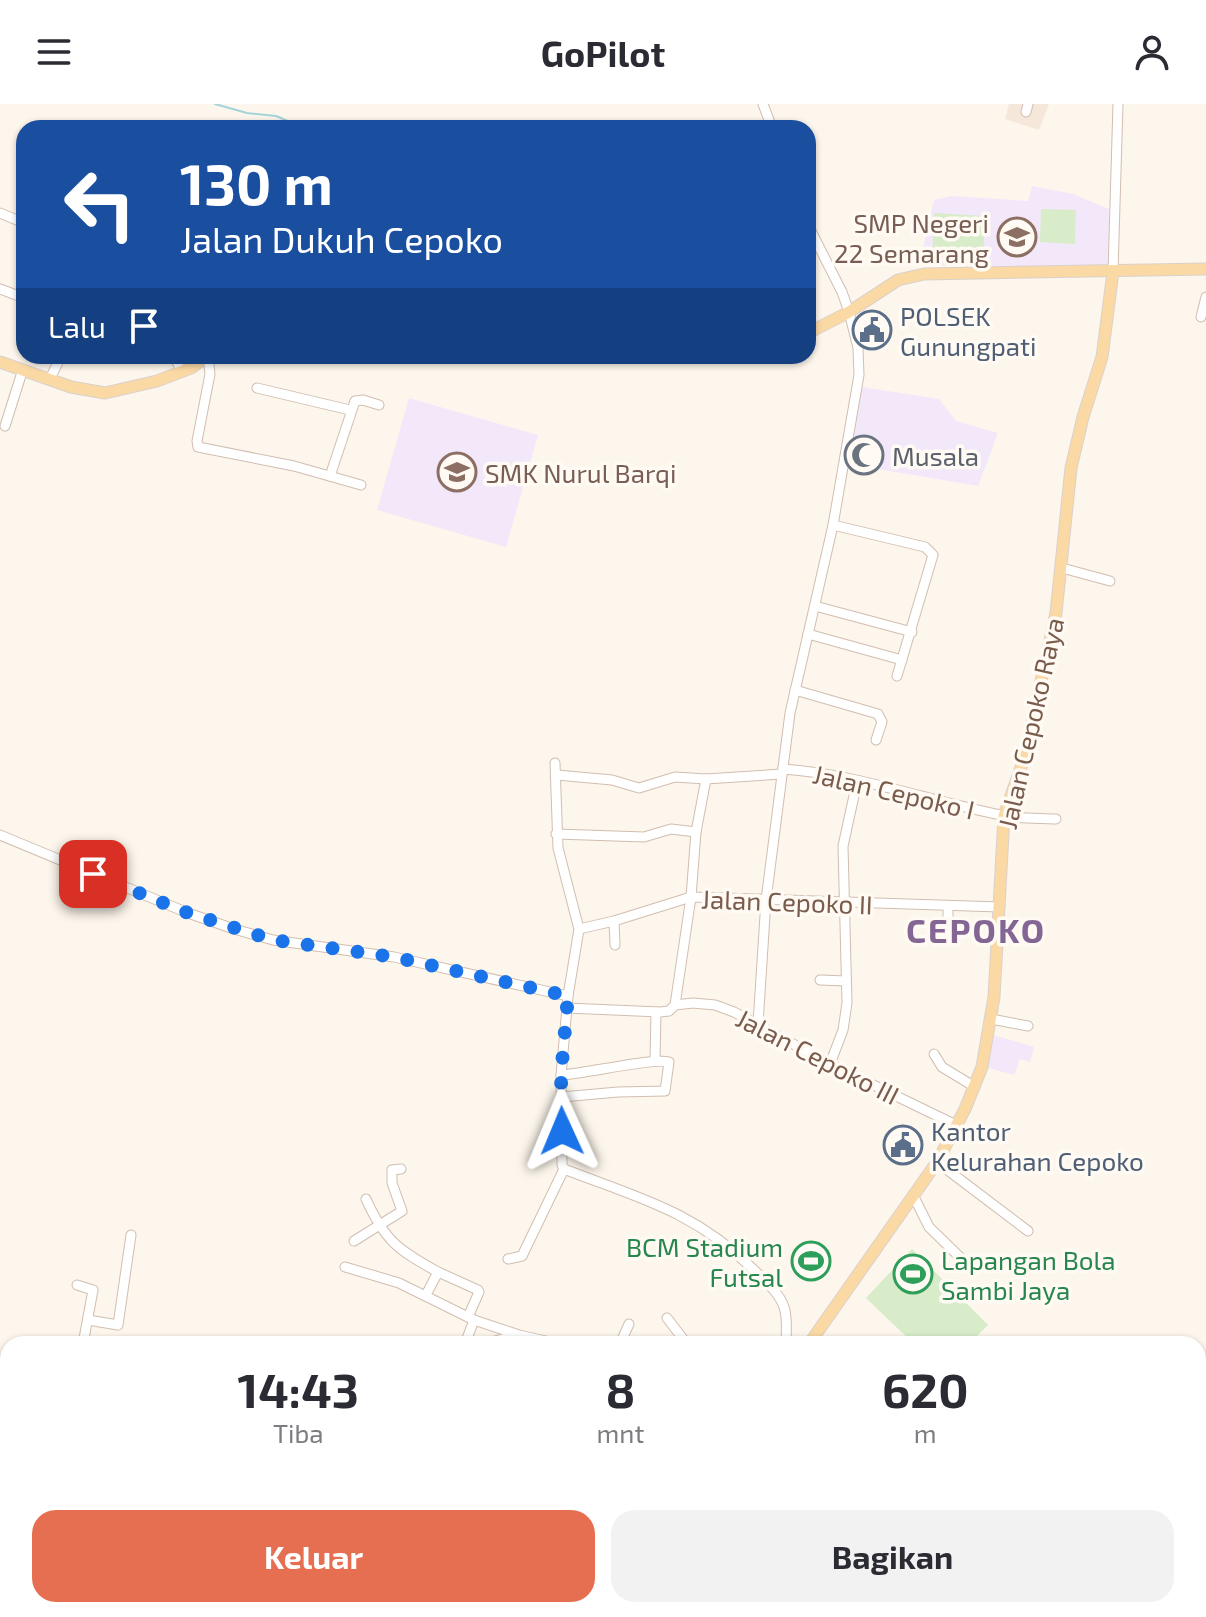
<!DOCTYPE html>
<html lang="id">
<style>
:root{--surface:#fff;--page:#f2f2f3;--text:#2b2b33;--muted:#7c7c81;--accent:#e76f51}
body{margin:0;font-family:"Exo 2",sans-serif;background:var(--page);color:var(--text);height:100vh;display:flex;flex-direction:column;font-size:30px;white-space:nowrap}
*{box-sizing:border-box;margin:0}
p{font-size:26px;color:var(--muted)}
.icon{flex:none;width:44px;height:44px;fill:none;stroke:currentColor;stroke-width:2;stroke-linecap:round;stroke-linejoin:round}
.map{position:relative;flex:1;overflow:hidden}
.drawer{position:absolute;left:0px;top:1232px;width:1206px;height:282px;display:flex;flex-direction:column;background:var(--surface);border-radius:24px 24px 0 0;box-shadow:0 2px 6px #0004}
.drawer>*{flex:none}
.hud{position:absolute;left:16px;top:16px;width:800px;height:244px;border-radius:24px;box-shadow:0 2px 6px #0004;background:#1a4fa0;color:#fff;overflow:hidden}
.pin{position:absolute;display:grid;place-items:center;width:68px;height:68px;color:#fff;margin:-34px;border-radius:16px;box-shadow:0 4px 12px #0006}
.me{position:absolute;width:88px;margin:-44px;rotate:359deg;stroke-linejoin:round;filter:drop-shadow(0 0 6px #0008)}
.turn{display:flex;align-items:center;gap:28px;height:168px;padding:0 32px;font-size:36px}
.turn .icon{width:104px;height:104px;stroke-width:2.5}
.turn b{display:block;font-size:56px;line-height:68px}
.then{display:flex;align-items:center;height:76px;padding:0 32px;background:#0003;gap:16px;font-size:30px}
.eta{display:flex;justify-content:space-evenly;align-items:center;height:136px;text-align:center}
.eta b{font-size:48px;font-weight:700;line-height:56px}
.action{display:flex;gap:16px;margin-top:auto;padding:16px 32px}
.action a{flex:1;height:92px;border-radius:24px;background:var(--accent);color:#fff;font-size:32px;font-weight:700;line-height:92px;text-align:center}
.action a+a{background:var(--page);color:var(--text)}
header{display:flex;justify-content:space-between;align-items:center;height:104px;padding:0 32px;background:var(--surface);font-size:36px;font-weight:700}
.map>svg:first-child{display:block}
</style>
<header><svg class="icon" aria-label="menu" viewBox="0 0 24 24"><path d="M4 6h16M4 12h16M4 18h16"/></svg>GoPilot<svg class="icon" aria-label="person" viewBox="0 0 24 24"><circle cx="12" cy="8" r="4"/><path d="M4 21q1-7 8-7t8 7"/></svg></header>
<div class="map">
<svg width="1206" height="1513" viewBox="0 0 1206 1513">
<rect width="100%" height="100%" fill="#fdf6ec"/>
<path fill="#f5e8da" d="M1009,0H1049L1039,26L1005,15Z"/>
<g fill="#f3e8fa">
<path d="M1032,82L1073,90L1109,105L1108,165L919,161L934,96L952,92L1028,97Z"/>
<path d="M862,283L939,295L956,317L998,329L978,382L848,360Z"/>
<path d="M409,294L538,331L506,443L377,406Z"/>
<path d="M994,931L1034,943L1030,958L1020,955L1014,971L985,963Z"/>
</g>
<g fill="#d8ecc9">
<path d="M1041,105L1076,106L1075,140L1040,138Z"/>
<path d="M934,109L985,112L983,155L932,153Z"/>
<path d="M912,1145L988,1221L969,1240H914L866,1194Z"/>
</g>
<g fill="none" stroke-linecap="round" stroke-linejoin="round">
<g stroke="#a5d3da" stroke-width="2">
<path d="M215,0L247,9L276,12L304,24"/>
<path d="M796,24V20"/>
<path d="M1198,1291L1206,1289"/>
<path d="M1098,1513V1506"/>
</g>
<g stroke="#d1beb0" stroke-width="11">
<g id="minor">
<path d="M763,0L772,24"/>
<path d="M1026,8L1028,0"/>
<path d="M0,109L24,119"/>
<path d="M1113,168L1118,0"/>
<path d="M0,185L24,194"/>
<path d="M1201,213L1206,193"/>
<path d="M170,252L175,255L182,267"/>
<path d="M208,252L210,270L197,337L198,343L294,362L361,381"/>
<path d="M50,275L61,252"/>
<path d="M257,284L350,306"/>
<path d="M5,322L23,265"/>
<path d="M330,372L355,297L363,296L379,301"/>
<path d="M833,421L925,443L933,451L897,572"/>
<path d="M1062,464L1110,477"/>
<path d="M815,502L912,528"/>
<path d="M808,530L902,556"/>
<path d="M795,586L878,610L882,618L876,636"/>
<path d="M555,659L558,744L579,825L568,892L561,971L562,1061L564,1065C639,1094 694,1107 753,1165C764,1176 779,1188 784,1203C788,1215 786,1228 786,1240"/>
<path d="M783,665C857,670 929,697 1001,711C1019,715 1038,714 1056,715"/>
<path d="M557,671L612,676L639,684L675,673L706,675L782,670"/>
<path d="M556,730L644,733L671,725L696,728"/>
<path d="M0,731L188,809L234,825L273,836L394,853L568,892"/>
<path d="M614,817L615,841"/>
<path d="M579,825L614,817L691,793L1000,803"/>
<path d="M940,835L942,831L948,830V802"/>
<path d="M820,876L846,877"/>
<path d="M675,901L691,793L696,728L706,675"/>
<path d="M567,904L660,908L669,907L675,901L693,899L715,901L734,908L830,960L956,1021"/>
<path d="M991,915L1028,922"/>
<path d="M758,920L766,796L790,609L833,421L859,271L858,244L849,208L842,188L808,121"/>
<path d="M934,950L942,963L975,983"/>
<path d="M655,956L656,908"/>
<path d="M830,960L843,926L847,899L843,742L857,678"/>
<path d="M561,971C584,970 656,953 669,958L665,987L618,988L562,993"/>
<path d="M937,1058L1028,1127"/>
<path d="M913,1091L929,1123L968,1161"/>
<path d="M366,1095C385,1137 398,1146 438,1168L426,1191"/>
<path d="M354,1137L402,1107L392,1079V1066L401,1065"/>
<path d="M508,1155L522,1152L564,1065"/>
<path d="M345,1163L399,1179L474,1216L519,1231L483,1240"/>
<path d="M438,1168L478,1186L479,1188L468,1213"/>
<path d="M77,1181L93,1186L83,1240"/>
<path d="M667,1214L687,1240"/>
<path d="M88,1216L118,1221L131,1131"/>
<path d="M519,1231L559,1240"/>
<path d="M465,1240L474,1216"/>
<path d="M620,1240L629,1220"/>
<path d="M0,1304L8,1309"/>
<path d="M0,1443L8,1420"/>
<path d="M376,1506L397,1513"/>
<path d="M773,1506L787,1513"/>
<path d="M23,1513L25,1506"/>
<path d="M55,1513L57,1506"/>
<path d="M421,1513L425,1506"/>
<path d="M494,1513L498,1506"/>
<path d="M555,1513L557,1506"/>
<path d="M794,1513L795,1506"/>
</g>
</g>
<g stroke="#dad1cd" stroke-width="13">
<g id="major">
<path d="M808,229L849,208L898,176L924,170L1206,165"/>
<path d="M714,252H717"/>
<path d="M0,258L71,283L105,289L157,277L191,264L207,252"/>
<path d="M809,1240L937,1058L965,1005L982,963L994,893L1004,712L1024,655L1056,509L1071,364L1083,313L1102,253L1113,168"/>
<path d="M608,1513L611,1506"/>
</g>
</g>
<use href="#minor" stroke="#fff" stroke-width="9"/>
<use href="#major" stroke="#fbd9a5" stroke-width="11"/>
</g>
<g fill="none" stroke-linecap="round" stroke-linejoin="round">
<path stroke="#1a73e8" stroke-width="14" stroke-dasharray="0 25.2" d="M93,770L188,809L273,836L394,853L568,892L561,971L562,1027"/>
</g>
<defs>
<g id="school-ring" transform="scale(2)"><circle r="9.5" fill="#fffaf3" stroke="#8d6e63" stroke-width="1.5"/><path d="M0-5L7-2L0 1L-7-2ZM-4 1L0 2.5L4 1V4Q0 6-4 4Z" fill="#8d6e63"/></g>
<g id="civic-ring" transform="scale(2)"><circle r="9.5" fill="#fffaf3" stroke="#5c6f8a" stroke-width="1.5"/><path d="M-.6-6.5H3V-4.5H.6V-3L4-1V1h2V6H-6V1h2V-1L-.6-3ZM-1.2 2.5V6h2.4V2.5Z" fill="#5c6f8a"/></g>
<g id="mosque-ring" transform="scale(2)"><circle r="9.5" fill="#fffaf3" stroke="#6b7280" stroke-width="1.5"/><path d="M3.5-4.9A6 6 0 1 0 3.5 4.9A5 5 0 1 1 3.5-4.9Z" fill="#6b7280"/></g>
<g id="stadium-ring" transform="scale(2)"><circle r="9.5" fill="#fffaf3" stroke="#2e9e5b" stroke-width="1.5"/><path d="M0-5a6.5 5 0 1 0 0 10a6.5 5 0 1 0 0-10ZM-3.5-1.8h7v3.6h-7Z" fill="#2e9e5b"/></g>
</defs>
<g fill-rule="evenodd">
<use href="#school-ring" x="1017" y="133"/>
<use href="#civic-ring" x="872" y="226"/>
<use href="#mosque-ring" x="864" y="351"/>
<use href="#school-ring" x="457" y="368"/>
<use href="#civic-ring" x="903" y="1041"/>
<use href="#stadium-ring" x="811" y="1157"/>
<use href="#stadium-ring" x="913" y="1170"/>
</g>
<g text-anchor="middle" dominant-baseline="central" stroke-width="7" stroke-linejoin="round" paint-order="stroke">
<g font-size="26" fill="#785e54" stroke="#fffaf3" text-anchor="end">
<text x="989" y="118">SMP Negeri<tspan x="989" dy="30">22 Semarang</tspan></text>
<text x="485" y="368" text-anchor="start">SMK Nurul Barqi</text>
</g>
<g font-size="26" fill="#4e5e75" stroke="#fffaf3" text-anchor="start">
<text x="900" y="211">POLSEK<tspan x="900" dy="30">Gunungpati</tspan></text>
<text x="931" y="1026">Kantor<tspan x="931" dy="30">Kelurahan Cepoko</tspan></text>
</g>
<g font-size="26" fill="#5b616d" stroke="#fffaf3" text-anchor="start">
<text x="892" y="351">Musala</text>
</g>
<g font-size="26" fill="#7a5c4d" stroke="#fffaf3">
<text transform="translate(1030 619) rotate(-77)">Jalan Cepoko Raya</text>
<text transform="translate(894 687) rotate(13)">Jalan Cepoko I</text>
<text transform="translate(787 797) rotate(2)">Jalan Cepoko II</text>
<text transform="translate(818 952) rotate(27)">Jalan Cepoko III</text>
</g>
<g font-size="26" fill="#27864d" stroke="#fffaf3" text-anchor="end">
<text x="783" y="1142">BCM Stadium<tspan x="783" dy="30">Futsal</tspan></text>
<text x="941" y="1155" text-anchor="start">Lapangan Bola<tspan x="941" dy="30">Sambi Jaya</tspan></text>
</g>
<g font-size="34" font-weight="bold" letter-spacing="2" fill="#846695" stroke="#fffaf3">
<text x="976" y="825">CEPOKO</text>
</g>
</g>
</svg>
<div class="pin" style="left:93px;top:770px;background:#d93025"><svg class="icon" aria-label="arrive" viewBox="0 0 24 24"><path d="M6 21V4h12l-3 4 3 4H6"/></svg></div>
<svg class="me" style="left:562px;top:1027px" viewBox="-20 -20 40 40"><path d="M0-17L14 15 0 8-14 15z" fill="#1a73e8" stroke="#fff" stroke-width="4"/></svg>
<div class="hud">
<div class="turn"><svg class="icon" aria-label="left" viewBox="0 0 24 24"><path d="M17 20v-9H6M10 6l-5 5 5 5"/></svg><div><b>130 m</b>Jalan Dukuh Cepoko</div></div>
<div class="then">Lalu<svg class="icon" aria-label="arrive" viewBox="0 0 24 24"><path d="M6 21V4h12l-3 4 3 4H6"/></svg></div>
</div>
<section class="drawer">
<div class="eta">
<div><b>14:43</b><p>Tiba</p></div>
<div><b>8</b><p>mnt</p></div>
<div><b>620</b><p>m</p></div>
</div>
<div class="action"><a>Keluar</a><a>Bagikan</a></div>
</section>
</div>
